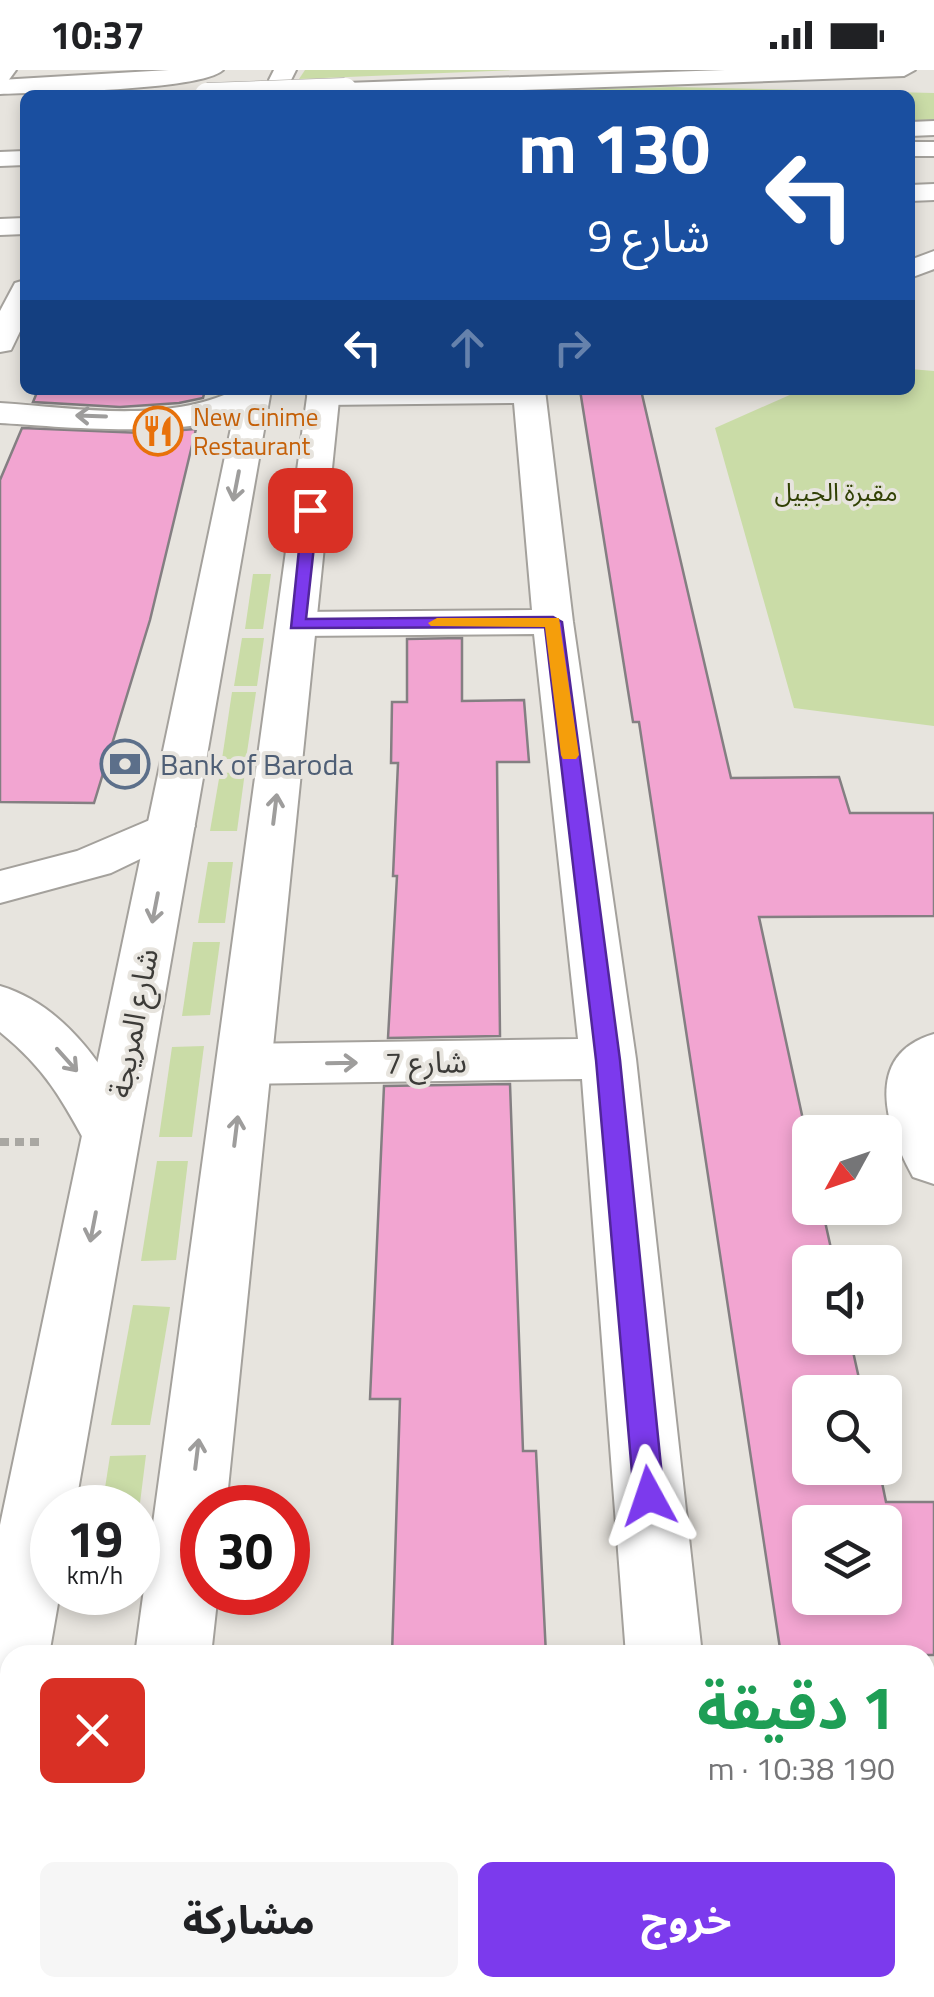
<!DOCTYPE html>
<html lang="ar">
<meta charset="utf-8">
<style>
:root{--surface:#fff;--page:#f6f6f6;--text:#202124;--muted:#757577;--accent:#7c3aed}
body{margin:0;font-family:"Titillium Web","Noto Sans Arabic",sans-serif;background:var(--page);color:var(--text);direction:rtl;height:100vh;display:flex;flex-direction:column;font-size:38px;white-space:nowrap}
*{box-sizing:border-box;margin:0}
p{font-size:32px;color:var(--muted)}
.icon{flex:none;width:55px;height:55px;fill:none;stroke:currentColor;stroke-width:2;stroke-linecap:round;stroke-linejoin:round}
.map{position:relative;flex:1;overflow:hidden;direction:ltr}
.side{position:absolute;left:0px;top:1575px;width:935px;height:352px;display:flex;flex-direction:column;background:var(--surface);border-radius:30px 30px 0 0;box-shadow:0 5px 15px #0003;direction:rtl}
.side>*{flex:none}
.banner{position:absolute;left:20px;top:20px;width:895px;height:305px;border-radius:15px;box-shadow:0 5px 15px #0003;direction:rtl;background:#1a4fa0;color:#fff;overflow:hidden}
.needle{width:65px;rotate:230deg}
.fabs{position:absolute;left:792px;top:1045px;display:grid;gap:20px}
.fabs a{display:grid;place-items:center;width:110px;height:110px;border-radius:15px;background:var(--surface);box-shadow:0 5px 15px #0003;font-size:50px}
.speed{position:absolute;left:30px;top:1415px;display:flex;gap:20px;font-size:50px;font-weight:700;text-align:center}
.speed>*{display:grid;place-content:center;width:130px;height:130px;border-radius:50%;background:var(--surface);box-shadow:0 5px 15px #0003;line-height:1}
.speed small{font-size:25px;font-weight:400}
.speed .limit{border:15px solid #d22;background:#fff;color:#111}
.pin{position:absolute;display:grid;place-items:center;width:85px;height:85px;color:#fff;margin:-42px;border-radius:20px;box-shadow:0 5px 15px #0006}
.me{position:absolute;width:110px;margin:-55px;rotate:355deg;stroke-linejoin:round;filter:drop-shadow(0 0 8px #0008)}
.turn{display:flex;align-items:center;gap:35px;height:210px;padding:0 40px;font-size:45px}
.turn .icon{width:130px;height:130px;stroke-width:2.5}
.turn b{display:block;font-size:70px;line-height:85px}
.lanes{display:flex;align-items:center;height:95px;padding:0 40px;background:#0003;justify-content:center;gap:50px;direction:ltr}
.lanes .off{opacity:.35}
.round{display:grid;place-items:center;flex:none;width:105px;height:105px;border-radius:15px;background:var(--page)}
.overview{display:flex;align-items:center;justify-content:space-between;height:170px;padding:0 40px}
h1{font-size:60px;font-weight:700;line-height:75px;color:#1e9e55}
.primary-button{display:flex;gap:20px;margin-top:auto;padding:20px 40px}
.primary-button a{flex:1;height:115px;border-radius:15px;background:var(--accent);color:#fff;font-size:40px;font-weight:700;line-height:115px;text-align:center}
.primary-button a+a{background:var(--page);color:var(--text)}
.status{display:flex;justify-content:space-between;align-items:center;height:70px;padding:0 50px;background:var(--surface);direction:ltr}
.status svg{height:28px;fill:currentColor}
.map>svg:first-child{display:block}
</style>
<div class="status"><b>10:37</b><svg viewBox="0 0 49 12"><path d="M0 12V9h3v3zM5 12V6h3v6zM10 12V3h3v9zM15 12V0h3v12zM26 1h20v11H26zM47 4h2v5h-2z"/></svg></div>
<div class="map">
<svg width="934" height="1927" viewBox="0 0 934 1927">
<rect width="100%" height="100%" fill="#e7e4de"/>
<g fill="#cadca7">
<path d="M305,0H513L299,9Z"/>
<path d="M673,17L934,23V50L910,51V25H377Z"/>
<path d="M910,299L934,301V656L794,638L715,358L801,320H910Z"/>
<path d="M253,504H271L263,559H245Z"/>
<path d="M242,568H264L257,616H234Z"/>
<path d="M232,622H256L246,689H222Z"/>
<path d="M245,702L237,761H210L220,703Z"/>
<path d="M208,792H233L225,853H198Z"/>
<path d="M193,872H220L210,945L182,946Z"/>
<path d="M204,976L192,1067H159L172,977Z"/>
<path d="M157,1091H188L176,1190L141,1191Z"/>
<path d="M133,1235L170,1237L150,1355H111Z"/>
<path d="M146,1385L138,1449V1438L102,1437L110,1386Z"/>
</g>
<g fill="#f2a5d1" stroke="#847f82" stroke-width="2.5" fill-rule="evenodd">
<path d="M38,320H205L203,328L179,333L120,337L33,332Z"/>
<path d="M580,320H641L731,708L839,707L850,743H934V846L759,847L810,1082V1138H822L834,1192H810V1268H850L862,1322H810V1398H879L886,1432H934V1585H781L639,652H633ZM810,1452H885V1528H810Z"/>
<path d="M22,358L143,363L196,359L150,550L94,733L0,732V410Z"/>
<path d="M462,568V631L524,630L529,692H497L500,966L388,968L397,806H393L398,693H391L392,632H407V569Z"/>
<path d="M510,1014L523,1381H536L546,1585H392L400,1329H370L384,1016Z"/>
</g>
<g fill="none" stroke-linecap="round" stroke-linejoin="round">
<g stroke="#a4a19c" stroke-width="4">
<g id="minor">
<path d="M0,0H16L8,11L0,12Z"/>
<rect x="910" y="72" width="24" height="14"/>
<path d="M25,81V95L0,96V82Z"/>
<path d="M934,114V130L910,131V115Z"/>
<path d="M25,148V164L0,165V149Z"/>
<path d="M934,181V199L910,208V190Z"/>
<path d="M25,210V251L11,280L0,282V241L15,213Z"/>
<path d="M236,320H267L270,324C234,376 57,356 0,353V333C78,338 163,354 236,320Z"/>
<path d="M310,320H545L573,552L636,989L702,1585H626L582,1009L244,1014L224,1008L216,994L224,980L244,974L578,969L534,564L297,566L283,563L277,554L283,545L297,542L532,540L514,333L323,335L311,332L307,325Z"/>
<path d="M171,741L188,746L195,756L188,766L111,803L0,833V801L77,781Z"/>
<path d="M0,916C68,936 111,1005 140,1065L132,1081L111,1087L90,1081C63,1031 46,999 0,962Z"/>
<path d="M934,964V1114L913,1107C886,1058 862,985 934,964Z"/>
<rect x="925" y="1819" width="9" height="86"/>
<path d="M651,1918H739L740,1927H652Z"/>
</g>
</g>
<g stroke="#a4a19c" stroke-width="4">
<g id="major">
<path d="M169,0H223C200,21 39,22 0,24V10Z"/>
<path d="M274,0H296L291,10L295,25H273L269,10Z"/>
<path d="M725,0H915L904,6L388,25H339L334,20L345,13Z"/>
<path d="M934,51V65L910,66V52Z"/>
<path d="M239,320H271L75,1438H52V1522H60L49,1585H10V1676L0,1680V1455Z"/>
<path d="M308,320H340L226,1438H202V1522H218L211,1585H135Z"/>
<path d="M88,1918H176L175,1927H87Z"/>
</g>
</g>
<path stroke="#a9a7a2" stroke-width="8" stroke-dasharray="9 6" stroke-linecap="butt" d="M0,1072H44"/>
<use href="#minor" fill="#fff" fill-rule="evenodd"/>
<use href="#major" fill="#fff" fill-rule="evenodd"/>
<g stroke="#a4a19c" stroke-width="25" stroke-linecap="butt">
<path id="major-bridge" d="M207,25L345,20"/>
</g>
<use href="#major-bridge" stroke="#fff" stroke-width="24"/>
</g>
<defs><path id="oneway-shaft" d="M-6 0H5M1.5-3L5.5 0L1.5 3" fill="none" stroke-width="1.6" stroke-linecap="round" stroke-linejoin="round" transform="scale(2.5)"/></defs>
<g stroke="#9e9d9c">
<use href="#oneway-shaft" transform="translate(91 346) rotate(-178)"/>
<use href="#oneway-shaft" transform="translate(236 416) rotate(101)"/>
<use href="#oneway-shaft" transform="translate(275 739) rotate(-83)"/>
<use href="#oneway-shaft" transform="translate(155 838) rotate(101)"/>
<use href="#oneway-shaft" transform="translate(67 990) rotate(48)"/>
<use href="#oneway-shaft" transform="translate(342 993) rotate(-1)"/>
<use href="#oneway-shaft" transform="translate(236 1061) rotate(-83)"/>
<use href="#oneway-shaft" transform="translate(93 1157) rotate(101)"/>
<use href="#oneway-shaft" transform="translate(197 1384) rotate(-83)"/>
</g>
<path fill="#7c3aed" stroke="#51269a" stroke-width="2.5" d="M310,435L318,440L306,549L553,547L562,552L620,990L664,1426L659,1436L649,1440L639,1436L634,1426L596,990L545,557L291,558L303,440Z"/>
<path fill="#f59e0b" d="M437,548H559L579,685L576,689H563L561,685L545,557L431,556L428,553Z"/>
<defs>
<g id="restaurant-ring" transform="scale(2.5)"><circle r="9.5" fill="#e7e4de" stroke="#e8710a" stroke-width="1.5"/><path d="M-5-6h1v4h1v-4h1v4h1v-4h1v5L-1.5 .5V6h-2V.5L-5-1ZM5-6V6H3V1.5H1.5Q1.5-4 5-6Z" fill="#e8710a"/></g>
<g id="bank-ring" transform="scale(2.5)"><circle r="9.5" fill="#e7e4de" stroke="#5c6f8a" stroke-width="1.5"/><path d="M-6-4H6V4H-6ZM0-2.3a2.3 2.3 0 1 0 0 4.6a2.3 2.3 0 1 0 0-4.6Z" fill="#5c6f8a"/></g>
</defs>
<g fill-rule="evenodd">
<use href="#restaurant-ring" x="158" y="361"/>
<use href="#bank-ring" x="125" y="694"/>
</g>
<g text-anchor="middle" dominant-baseline="central" stroke-width="8" stroke-linejoin="round" paint-order="stroke">
<g font-size="25" fill="#c56008" stroke="#e7e4de" text-anchor="start">
<text x="193" y="347">New Cinime<tspan x="193" dy="29">Restaurant</tspan></text>
</g>
<g font-size="25" fill="#314004" stroke="#e7e4de">
<text x="836" y="422">مقبرة الجبيل</text>
</g>
<g font-size="30" fill="#4e5e75" stroke="#e7e4de" text-anchor="start">
<text x="160" y="694">Bank of Baroda</text>
</g>
<g font-size="30" fill="#3c3b38" stroke="#e7e4de">
<text transform="translate(133 953) rotate(-79)">شارع المريجة</text>
<text transform="translate(426 992) rotate(-1)">شارع 7</text>
</g>
</g>
</svg>
<div class="fabs">
<a><svg class="needle" viewBox="-14 -14 28 28"><path d="M0-13l5 13h-10z" fill="#e53935"/><path d="M0 13l5-13h-10z" fill="#757577"/></svg></a>
<a><svg class="icon" aria-label="sound" viewBox="0 0 24 24"><path d="M4 9h4l5-4v14l-5-4H4zM17 9q2 3 0 6"/></svg></a>
<a><svg class="icon" aria-label="search" viewBox="0 0 24 24"><circle cx="10" cy="10" r="6"/><path d="M15 15l6 6"/></svg></a>
<a><svg class="icon" aria-label="layers" viewBox="0 0 24 24"><path d="M12 4l9 5-9 5-9-5zM3 14l9 5 9-5"/></svg></a>
</div>
<div class="speed"><div>19<small>km/h</small></div><div class="limit">30</div></div>
<div class="pin" style="left:310px;top:440px;background:#d93025"><svg class="icon" aria-label="arrive" viewBox="0 0 24 24"><path d="M6 21V4h12l-3 4 3 4H6"/></svg></div>
<svg class="me" style="left:649px;top:1426px" viewBox="-20 -20 40 40"><path d="M0-17L14 15 0 8-14 15z" fill="#7c3aed" stroke="#fff" stroke-width="4"/></svg>
<div class="banner">
<div class="turn"><svg class="icon" aria-label="left" viewBox="0 0 24 24"><path d="M17 20v-9H6M10 6l-5 5 5 5"/></svg><div><b>130 m</b>شارع 9</div></div>
<div class="lanes"><svg class="icon" aria-label="left" viewBox="0 0 24 24"><path d="M17 20v-9H6M10 6l-5 5 5 5"/></svg><svg class="icon off" aria-label="ahead" viewBox="0 0 24 24"><path d="M12 20V5M6 11l6-6 6 6"/></svg><svg class="icon off" aria-label="right" viewBox="0 0 24 24"><path d="M7 20v-9h11M14 6l5 5-5 5"/></svg></div>
</div>
<section class="side">
<div class="overview"><div><h1>1 دقيقة</h1><p>190 m · 10:38</p></div><a class="round" style="background:#d93025;color:#fff"><svg class="icon" aria-label="close" viewBox="0 0 24 24"><path d="M6 6l12 12M18 6L6 18"/></svg></a></div>
<div class="primary-button"><a>خروج</a><a>مشاركة</a></div>
</section>
</div>
